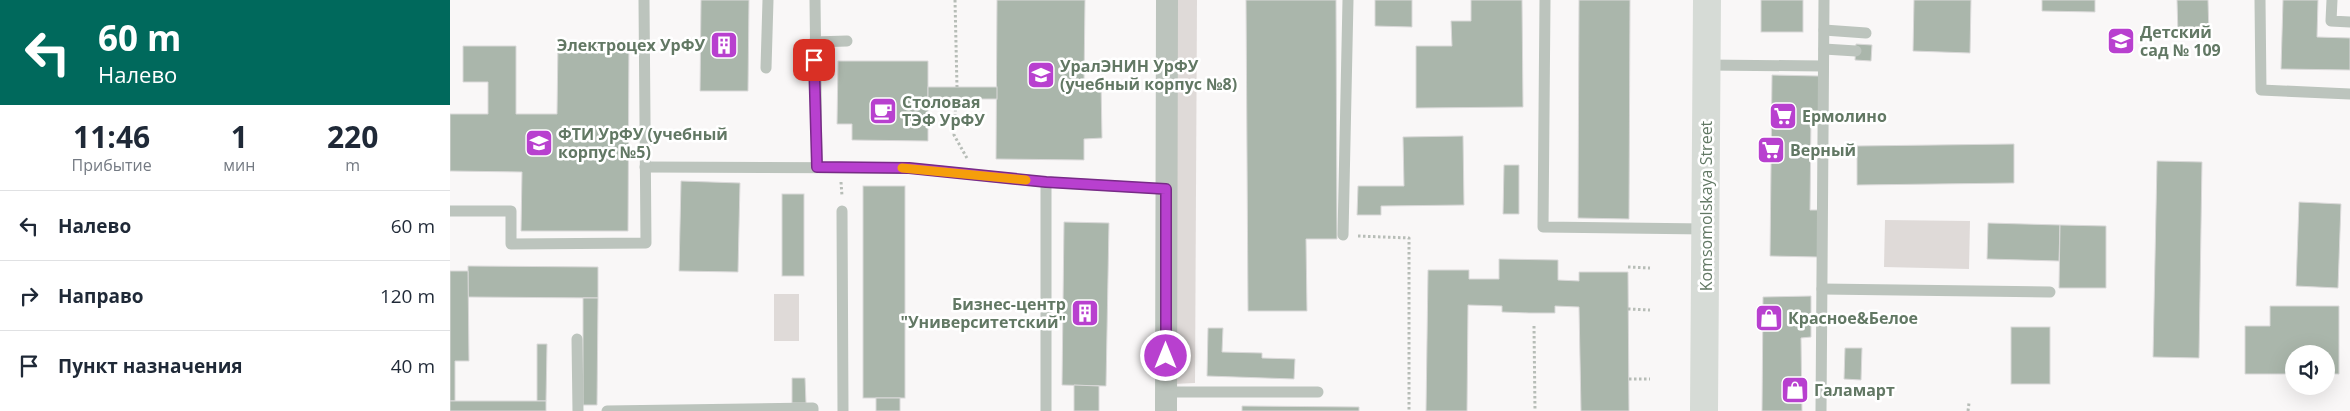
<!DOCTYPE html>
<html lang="ru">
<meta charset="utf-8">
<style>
:root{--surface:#fff;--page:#f2f2f3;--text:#1f2937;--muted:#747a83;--line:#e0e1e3}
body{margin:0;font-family:"Open Sans",sans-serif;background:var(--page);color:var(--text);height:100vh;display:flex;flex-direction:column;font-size:19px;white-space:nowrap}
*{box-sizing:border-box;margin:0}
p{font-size:16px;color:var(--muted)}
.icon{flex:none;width:28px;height:28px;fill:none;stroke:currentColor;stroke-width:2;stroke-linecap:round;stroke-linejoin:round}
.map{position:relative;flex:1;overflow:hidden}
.panel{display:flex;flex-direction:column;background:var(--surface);width:450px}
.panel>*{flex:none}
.banner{background:#00695c;color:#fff;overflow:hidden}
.controls{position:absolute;left:1835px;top:345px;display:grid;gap:10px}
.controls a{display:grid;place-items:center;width:50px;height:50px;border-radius:50%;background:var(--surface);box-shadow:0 5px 20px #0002;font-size:25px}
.pin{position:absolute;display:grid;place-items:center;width:42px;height:42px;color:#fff;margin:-21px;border-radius:10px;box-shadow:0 2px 8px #0006}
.me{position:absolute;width:55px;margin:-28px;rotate:0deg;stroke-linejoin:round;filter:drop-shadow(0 0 4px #0008)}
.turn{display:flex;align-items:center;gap:18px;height:105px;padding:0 15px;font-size:22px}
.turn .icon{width:65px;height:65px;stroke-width:2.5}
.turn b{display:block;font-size:35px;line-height:42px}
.eta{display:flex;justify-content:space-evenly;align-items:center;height:85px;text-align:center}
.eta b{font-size:30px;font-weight:700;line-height:35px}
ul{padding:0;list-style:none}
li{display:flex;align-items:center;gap:15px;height:70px;padding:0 15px;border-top:1px solid var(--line)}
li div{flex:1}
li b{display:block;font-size:19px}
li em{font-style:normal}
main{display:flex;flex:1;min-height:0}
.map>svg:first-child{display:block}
</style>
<main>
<section class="panel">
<div class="banner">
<div class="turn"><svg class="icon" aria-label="left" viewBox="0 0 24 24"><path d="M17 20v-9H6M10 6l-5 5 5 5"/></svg><div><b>60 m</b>Налево</div></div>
</div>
<div class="eta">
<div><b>11:46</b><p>Прибытие</p></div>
<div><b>1</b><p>мин</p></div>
<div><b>220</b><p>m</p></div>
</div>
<ul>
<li><svg class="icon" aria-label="left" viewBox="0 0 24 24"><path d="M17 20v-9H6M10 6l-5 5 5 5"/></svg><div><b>Налево</b></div><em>60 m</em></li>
<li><svg class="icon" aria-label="right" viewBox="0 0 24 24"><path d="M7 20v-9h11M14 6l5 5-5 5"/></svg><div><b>Направо</b></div><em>120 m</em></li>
<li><svg class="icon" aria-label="arrive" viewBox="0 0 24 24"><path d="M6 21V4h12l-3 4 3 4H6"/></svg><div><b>Пункт назначения</b></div><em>40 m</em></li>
</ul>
</section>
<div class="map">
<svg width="1900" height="411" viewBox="0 0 1900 411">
<rect width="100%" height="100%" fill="#f9f7f7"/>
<g fill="#dfdad8">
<path d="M725,0H747L745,383L723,384Z"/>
<path d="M1435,220L1520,221L1519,269L1434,267Z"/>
<rect x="324" y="294" width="25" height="47"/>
</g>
<g fill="#aab6ab" stroke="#dad9d9">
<path d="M251,0H299L298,91H250Z"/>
<path d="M547,0H635L634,83L651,82L652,138L634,139V160L546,159Z"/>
<path d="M796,0H886L887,239H856L857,311H798Z"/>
<path d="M925,0H962V27L925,26Z"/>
<path d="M1021,0H1072L1073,107L966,108V46H1002L1001,21H1021Z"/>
<path d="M1129,0H1180L1179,219L1128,218Z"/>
<rect x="1311" y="0" width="42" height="32"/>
<path d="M1464,0H1521L1520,53L1463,51Z"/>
<path d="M1592,0H1645V12L1592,11Z"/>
<path d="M1727,0H1758L1759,36H1728Z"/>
<path d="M1833,0H1868L1867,37L1900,38V70L1831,69Z"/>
<path d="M108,41H179L178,231H71L72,172L0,171V114H38V82H13V46H66V114H107Z"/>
<path d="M1406,44L1422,45L1421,61L1405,60Z"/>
<path d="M388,61H478V141L402,140V124H387Z"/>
<path d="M1322,75L1369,76V118H1361L1360,210H1369L1368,257L1320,256Z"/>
<rect x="478" y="87" width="69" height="12"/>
<path d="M1013,136L1014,205L931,206V215H907L908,186H954L953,137Z"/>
<path d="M1564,144V183L1407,185V146Z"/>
<path d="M1707,161L1752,162L1749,358L1703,357Z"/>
<path d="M1054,165H1069V214H1053Z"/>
<path d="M231,181L290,183L288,272L229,271Z"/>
<rect x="413" y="186" width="42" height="212"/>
<rect x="332" y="194" width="22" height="82"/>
<path d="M1849,202L1891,204L1888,288L1846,286Z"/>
<path d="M614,222L659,223L656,386L612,385Z"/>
<path d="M1538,223L1610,225L1609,261L1537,259Z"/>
<path d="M1610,225L1656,226V288H1609Z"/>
<path d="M1049,259L1108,260V280L1129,281V272H1178L1179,411H1131L1129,307L1105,306V313H1079L1052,312V306L1018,305L1017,411H976L978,270H1019V279H1049Z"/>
<path d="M18,266L148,267V298L18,297Z"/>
<path d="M0,271H18L19,361H5V401H0Z"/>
<path d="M1361,296V337L1351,338L1352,411H1312L1313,297Z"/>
<path d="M133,298H148L147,405H133Z"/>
<path d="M1820,306H1889V374H1876V354H1844V374H1795V326H1820Z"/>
<rect x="1561" y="327" width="39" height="57"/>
<path d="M758,328H773L772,352L812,353V358L845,359L844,379L757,376Z"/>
<path d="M87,344H97L96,401H87Z"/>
<path d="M1395,348H1412L1411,380L1394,379Z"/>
<path d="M342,378H355L356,403H342Z"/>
<path d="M624,385L649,386V411H624Z"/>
<rect x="426" y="398" width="24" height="13"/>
<rect x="0" y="401" width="96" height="10"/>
<path d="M792,406L909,407V411H792Z"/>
</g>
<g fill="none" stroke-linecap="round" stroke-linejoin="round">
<g stroke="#b7bdb7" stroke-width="3" stroke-dasharray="2.5 2.5" stroke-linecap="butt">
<path d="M505,0L507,87"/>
<path d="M506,99L504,135L518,160"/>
<path d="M391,182L392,196"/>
<path d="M908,236L959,238V411"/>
<path d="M1178,267L1200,268"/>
<path d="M1178,309L1200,310"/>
<path d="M1084,326L1085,411"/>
<path d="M1179,379H1200"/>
<path d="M1518,411L1519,403"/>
</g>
<g stroke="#bcc4bd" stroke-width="11">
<path d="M365,0L367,167"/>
<path d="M1095,0L1093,227L1256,229"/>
<path d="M1810,0L1811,90L1900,94"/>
<path d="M1882,0L1881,21L1900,22"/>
<path d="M1374,30L1416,33"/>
<path d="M364,42L397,41"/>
<path d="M1374,49L1406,51"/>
<path d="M1257,65L1373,66"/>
<path d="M316,68L318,0"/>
<path d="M195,167L459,168L596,182L716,189"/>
<path d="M0,211H61V244L196,243L194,0"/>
<path d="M392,211L393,411"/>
<path d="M893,235L898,0"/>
<path d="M1372,289L1600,292"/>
<path d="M127,339L128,411"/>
<path d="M716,392H868"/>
<path d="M157,411L363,408V411"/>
<path d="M596,411V182"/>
<path d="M1371,411L1374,0"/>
</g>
<path stroke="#bcc4bd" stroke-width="22" d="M716,411L717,0"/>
<path stroke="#d6dbd6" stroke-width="28" d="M1254,411L1257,0"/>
</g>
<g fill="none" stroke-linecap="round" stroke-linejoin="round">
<g stroke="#782a87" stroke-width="12">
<path id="route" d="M364,60L367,167L459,168L596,182L716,189V356"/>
</g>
<use href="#route" stroke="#b840cf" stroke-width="9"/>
<path stroke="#f59e0b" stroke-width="9" d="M452,168L576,180"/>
</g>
<defs>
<g id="school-square" transform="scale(1.4375)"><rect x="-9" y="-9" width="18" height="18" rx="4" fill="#b840cf" stroke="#fff"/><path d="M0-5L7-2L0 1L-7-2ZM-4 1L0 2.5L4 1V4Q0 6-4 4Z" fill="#fff"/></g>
<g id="building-square" transform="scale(1.4375)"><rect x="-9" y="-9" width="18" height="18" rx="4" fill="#b840cf" stroke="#fff"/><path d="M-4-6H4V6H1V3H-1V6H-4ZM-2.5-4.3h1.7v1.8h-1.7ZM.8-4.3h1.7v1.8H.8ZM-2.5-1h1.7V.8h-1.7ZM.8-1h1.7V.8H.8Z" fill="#fff"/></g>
<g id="university-square" transform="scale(1.4375)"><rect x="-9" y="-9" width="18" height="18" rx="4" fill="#b840cf" stroke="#fff"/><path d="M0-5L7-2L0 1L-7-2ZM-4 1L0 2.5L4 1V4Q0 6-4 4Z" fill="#fff"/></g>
<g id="cafe-square" transform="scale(1.4375)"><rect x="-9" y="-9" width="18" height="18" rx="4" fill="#b840cf" stroke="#fff"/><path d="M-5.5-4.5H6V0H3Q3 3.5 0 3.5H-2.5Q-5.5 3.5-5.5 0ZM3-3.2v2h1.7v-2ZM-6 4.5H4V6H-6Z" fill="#fff"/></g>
<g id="supermarket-square" transform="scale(1.4375)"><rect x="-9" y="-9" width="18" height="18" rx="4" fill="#b840cf" stroke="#fff"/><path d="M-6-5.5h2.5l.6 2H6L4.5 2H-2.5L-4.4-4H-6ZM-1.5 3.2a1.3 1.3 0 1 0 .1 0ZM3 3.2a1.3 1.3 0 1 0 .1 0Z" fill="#fff"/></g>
<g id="shop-square" transform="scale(1.4375)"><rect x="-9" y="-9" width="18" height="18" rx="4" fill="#b840cf" stroke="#fff"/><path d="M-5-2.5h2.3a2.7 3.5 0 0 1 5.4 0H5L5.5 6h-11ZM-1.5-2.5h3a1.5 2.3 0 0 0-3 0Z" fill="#fff"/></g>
</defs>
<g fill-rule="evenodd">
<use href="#school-square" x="1671" y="41"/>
<use href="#building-square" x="274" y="45"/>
<use href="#university-square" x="591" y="75"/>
<use href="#cafe-square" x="433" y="111"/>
<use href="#supermarket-square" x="1333" y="116"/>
<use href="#university-square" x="89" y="143"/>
<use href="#supermarket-square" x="1321" y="150"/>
<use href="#building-square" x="635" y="313"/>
<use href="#shop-square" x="1319" y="318"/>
<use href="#shop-square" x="1345" y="390"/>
</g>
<g text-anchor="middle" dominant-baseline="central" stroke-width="5" stroke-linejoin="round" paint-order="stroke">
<g font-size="16" font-weight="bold" fill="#627864" stroke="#fff" text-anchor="start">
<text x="1690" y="32">Детский<tspan x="1690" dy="18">сад № 109</tspan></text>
<text x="255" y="45" text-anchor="end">Электроцех УрФУ</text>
<text x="610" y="66">УралЭНИН УрФУ<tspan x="610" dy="18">(учебный корпус №8)</tspan></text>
<text x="452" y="102">Столовая<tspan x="452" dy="18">ТЭФ УрФУ</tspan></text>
<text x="1352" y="116">Ермолино</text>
<text x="108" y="134">ФТИ УрФУ (учебный<tspan x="108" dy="18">корпус №5)</tspan></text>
<text x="1340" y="150">Верный</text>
<text x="616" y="304" text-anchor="end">Бизнес-центр<tspan x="616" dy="18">"Университетский"</tspan></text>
<text x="1338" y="318">Красное&amp;Белое</text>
<text x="1364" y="390">Галамарт</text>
</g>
<g font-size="16" fill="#627864" stroke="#fff">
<text transform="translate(1256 206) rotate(-90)">Komsomolskaya Street</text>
</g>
</g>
</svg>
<div class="controls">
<a><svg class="icon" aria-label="sound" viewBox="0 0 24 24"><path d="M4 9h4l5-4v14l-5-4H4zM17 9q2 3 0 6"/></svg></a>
</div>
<div class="pin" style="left:364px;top:60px;background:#d93025"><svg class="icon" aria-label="arrive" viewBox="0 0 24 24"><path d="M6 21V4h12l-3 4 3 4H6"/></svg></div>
<svg class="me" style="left:716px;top:356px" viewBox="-20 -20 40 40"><circle r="17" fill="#b840cf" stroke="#fff" stroke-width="3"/><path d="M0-11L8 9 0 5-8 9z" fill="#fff"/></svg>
</div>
</main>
